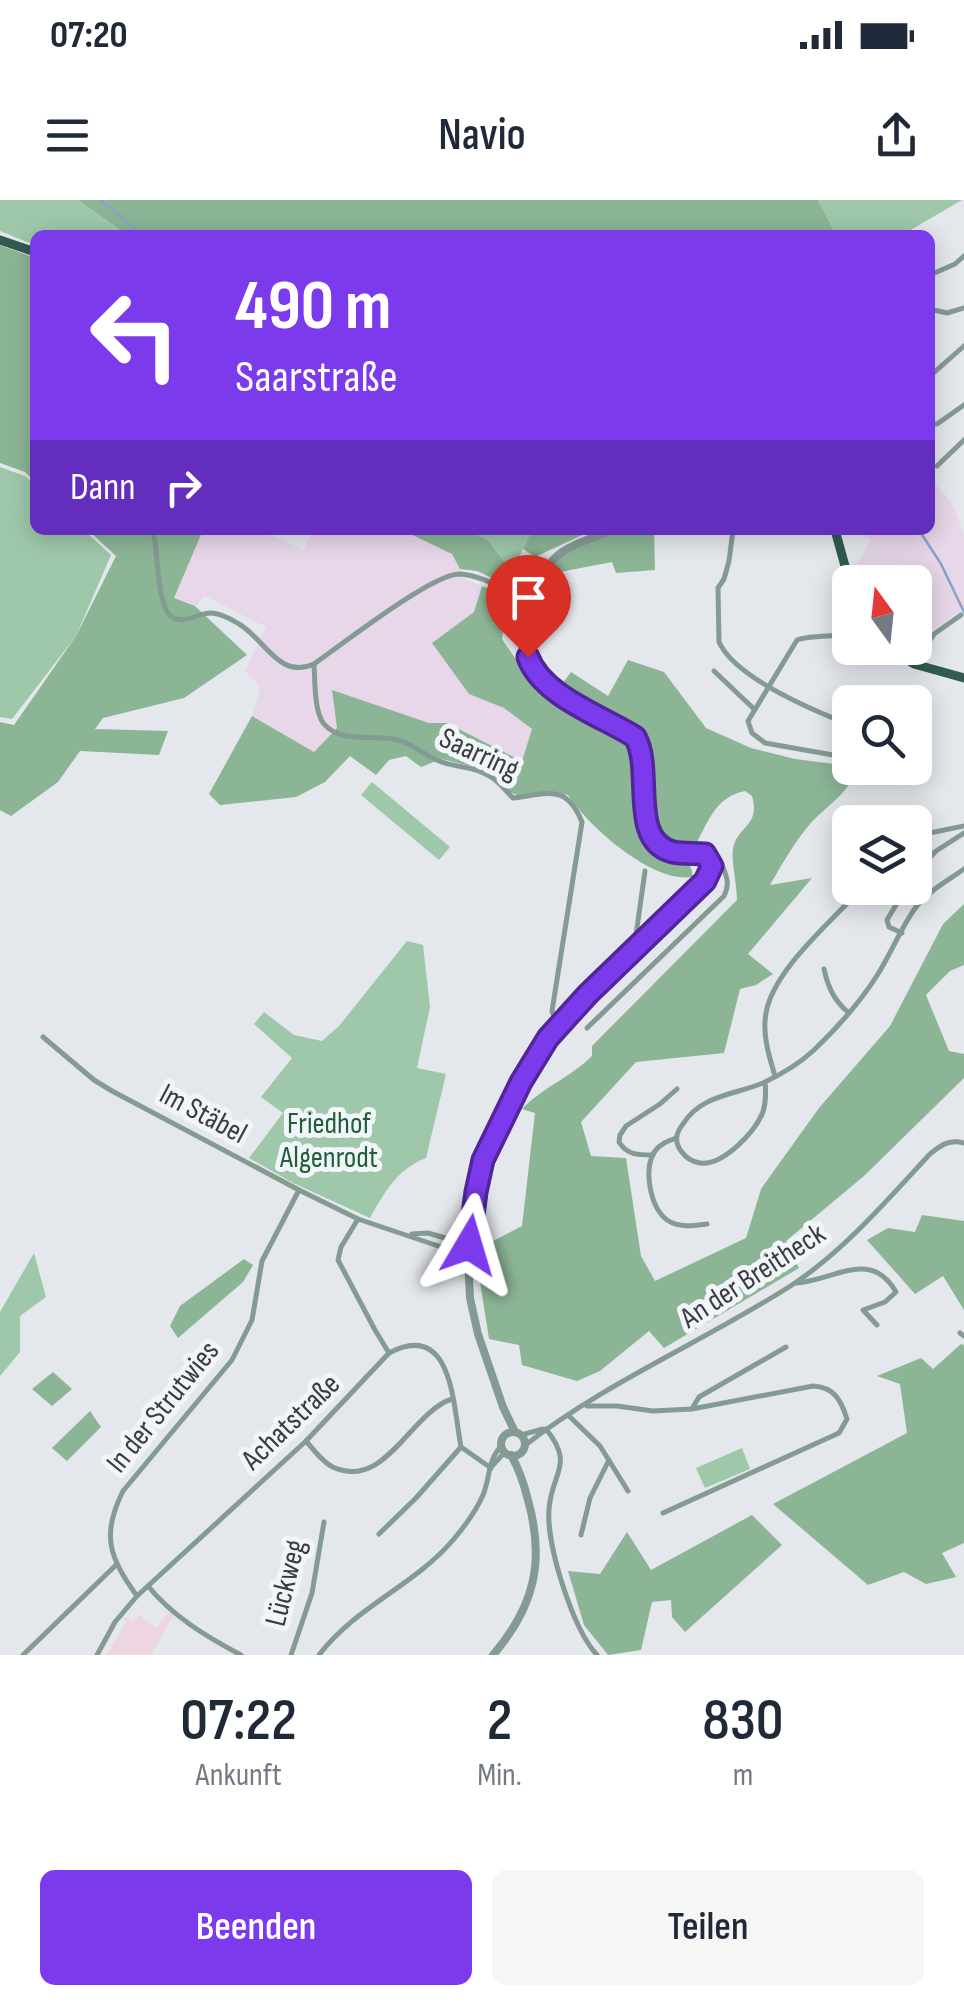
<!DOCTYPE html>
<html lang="de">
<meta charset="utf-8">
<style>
:root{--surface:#fff;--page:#f6f6f7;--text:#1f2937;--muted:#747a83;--accent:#7c3aed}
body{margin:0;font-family:"Sofia Sans Condensed",sans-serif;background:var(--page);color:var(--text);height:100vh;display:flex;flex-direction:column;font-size:38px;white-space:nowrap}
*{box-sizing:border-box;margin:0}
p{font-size:32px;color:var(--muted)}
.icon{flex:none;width:55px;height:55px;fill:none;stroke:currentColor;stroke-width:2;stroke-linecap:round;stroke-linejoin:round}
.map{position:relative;height:1455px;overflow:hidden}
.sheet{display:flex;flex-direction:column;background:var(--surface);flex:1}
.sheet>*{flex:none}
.hud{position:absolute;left:30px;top:30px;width:905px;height:305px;border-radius:15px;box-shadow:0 5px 25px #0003;background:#7c3aed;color:#fff;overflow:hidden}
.needle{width:65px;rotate:345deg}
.controls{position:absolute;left:832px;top:365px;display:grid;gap:20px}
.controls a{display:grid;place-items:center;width:100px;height:100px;border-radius:15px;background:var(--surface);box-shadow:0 5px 25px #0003;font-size:50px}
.pin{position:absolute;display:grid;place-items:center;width:85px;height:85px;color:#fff;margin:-102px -42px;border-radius:50% 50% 50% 0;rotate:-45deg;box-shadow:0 0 10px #0007}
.pin .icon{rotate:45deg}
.me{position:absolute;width:110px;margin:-55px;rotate:7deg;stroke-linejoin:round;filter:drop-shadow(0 0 8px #0008)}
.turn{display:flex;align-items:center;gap:35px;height:210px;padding:0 40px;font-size:45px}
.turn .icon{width:130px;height:130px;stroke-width:2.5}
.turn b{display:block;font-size:70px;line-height:85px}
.then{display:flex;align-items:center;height:95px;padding:0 40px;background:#0003;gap:20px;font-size:38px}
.eta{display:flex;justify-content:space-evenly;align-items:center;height:170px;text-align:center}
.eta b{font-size:60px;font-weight:600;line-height:70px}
.cta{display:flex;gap:20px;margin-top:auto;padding:20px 40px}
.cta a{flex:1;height:115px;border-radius:15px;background:var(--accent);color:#fff;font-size:40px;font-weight:600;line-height:115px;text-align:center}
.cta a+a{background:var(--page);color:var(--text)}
.status{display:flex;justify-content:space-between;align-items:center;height:70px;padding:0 50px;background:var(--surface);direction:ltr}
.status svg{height:28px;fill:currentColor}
header{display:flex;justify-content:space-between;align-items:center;height:130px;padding:0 40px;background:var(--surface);font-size:45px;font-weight:600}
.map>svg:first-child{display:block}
</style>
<div class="status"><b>07:20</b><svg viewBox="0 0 49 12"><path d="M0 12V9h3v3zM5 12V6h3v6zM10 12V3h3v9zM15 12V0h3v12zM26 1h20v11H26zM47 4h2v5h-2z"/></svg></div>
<header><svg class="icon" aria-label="menu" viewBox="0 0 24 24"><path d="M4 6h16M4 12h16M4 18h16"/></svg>Navio<svg class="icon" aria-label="share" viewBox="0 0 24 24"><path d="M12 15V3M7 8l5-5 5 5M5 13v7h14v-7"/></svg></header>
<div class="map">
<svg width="964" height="1455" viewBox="0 0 964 1455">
<rect width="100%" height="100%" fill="#e4e7ec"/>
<g fill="#e7d7e9">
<path d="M930,278L953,305L964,334V409L922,436L915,427V382H862L868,376L864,367L857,364L871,340L858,330H930Z"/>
<path d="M203,330L264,332L303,350L314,330H402L453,354L466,380L482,386L475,412L469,494L504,508L532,529L522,561L448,523H429L333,491L337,528L313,552L252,516L260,490L259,485L245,471L266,427L205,396L195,406L174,398Z"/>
</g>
<path fill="#edd6e2" d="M170,1411L174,1414L151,1455H106L126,1423L122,1416L133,1421L139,1415L156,1428Z"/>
<g fill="#9fc8aa">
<path d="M0,0H78L119,29L120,33L117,35H35V43L27,42L0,31Z"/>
<path d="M818,0H962L902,35H836Z"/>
<path d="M0,267L25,276L35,285V330H84L111,355L76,436L12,519L0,517Z"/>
<path d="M468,330H532L512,372L488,340Z"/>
<path d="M372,582L450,647L439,660L361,595Z"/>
<path d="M407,741L423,745L430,807L417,868L446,874L426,958C397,969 384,993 370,1018L293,983L249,958L283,913L261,897L292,858L254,824L264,812L294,835L322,841L339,826Z"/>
<path d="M34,1053L46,1097L20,1116V1152L0,1176V1112Z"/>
<path d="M742,1248L750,1269L705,1288L696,1268Z"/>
</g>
<g fill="#8cb596">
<path d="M78,0H818L836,35H117L120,33L119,29Z"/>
<path d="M0,45L35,58V282L25,272L0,263Z"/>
<path d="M88,330H203L174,398L195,406L247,455L184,498L103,518L95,529L168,531L159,555L80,551L58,582L11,616L0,610V522L14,525L76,436L116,356Z"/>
<path d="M402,330H468L488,340L525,389L518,390L477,371L460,369L452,354Z"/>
<path d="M532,330H593L535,357L523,349Z"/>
<path d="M654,330L655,370L616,373L612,362L555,373L551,368L564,354L614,331Z"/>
<path d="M482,386L508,397L502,439L521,467L545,489L559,488L571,472L608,496L628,460L664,472L706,528L751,548L795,559L850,566L856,569C851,592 825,607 810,624C794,643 782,664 770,685L812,678L748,754L773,774L756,785L740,789L724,853L636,862L581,922L591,956L626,958L641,1056L655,1081L746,1038L761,989L819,908L890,826L943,724L964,704V765L950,771L926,795L949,851L964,854V878L864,976L786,1041L799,1068L664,1148L649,1131L600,1171L577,1181L522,1165L519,1145L489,1139L480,1082L482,1047L522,1026L535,913L522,909C543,887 571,877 592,856V846L737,700C737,687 731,658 733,649C737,626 761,626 752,596L745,591C716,597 709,620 696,644L672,646L664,651C674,661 695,658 692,677C652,683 589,627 568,595L553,592L519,596L508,591L492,575L475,567L441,559L421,567L406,556L389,560L376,575L350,556L325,582L296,597L220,605L209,594L252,516L314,552L337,528L332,490L429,523H447L522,561L532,529L504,508L469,494L432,443L474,412Z"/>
<path d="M922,1015L964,1021V1110L943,1076L915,1094L867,1040L888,1028L915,1032Z"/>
<path d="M244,1059L253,1065L243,1082L178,1138L170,1126L180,1106Z"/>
<path d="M961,1144L964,1145V1343L942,1353L956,1377L926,1384L904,1372L868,1385L773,1304L907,1233L900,1184L877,1176L921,1158L933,1169Z"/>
<path d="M53,1172L72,1189L52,1206L32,1189Z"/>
<path d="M90,1211L101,1227L67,1261L52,1248Z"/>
<path d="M752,1315L782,1345L685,1432L672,1417L671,1400L652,1402L641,1450L608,1455L584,1425L568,1371L600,1374L627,1332L651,1370Z"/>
</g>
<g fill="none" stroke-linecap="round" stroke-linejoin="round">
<g stroke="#89a4c9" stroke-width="2.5">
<path d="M101,0L135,29L134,35"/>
<path d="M919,330L941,364L964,412"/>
</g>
<g stroke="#849b93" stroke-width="5">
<path d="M930,75L955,64L964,56"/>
<path d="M930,109L947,113L964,108"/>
<path d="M930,176L964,146"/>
<path d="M930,224H937L964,205"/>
<path d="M937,266L964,240"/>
<path d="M153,330C158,351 157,398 168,413C179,428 197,413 211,413C220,413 231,419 239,424C265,439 279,480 314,464C341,445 432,374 459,374C484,375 509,393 532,402"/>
<path d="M733,330L729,361L724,379L718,388L719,442C735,477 808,508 843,522"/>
<path d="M850,434C835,437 809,435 797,440L748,521L752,533L765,543L850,558"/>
<path d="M915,462L934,434L961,415"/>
<path d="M314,464C315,480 314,512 324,524C342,545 375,533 398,540C413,544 425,556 439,561C456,568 475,566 491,577C499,582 506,591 513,598C548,594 566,583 582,622L552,811L557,825"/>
<path d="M714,471L754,509"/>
<path d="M877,568L892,574"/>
<path d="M915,636L964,626"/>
<path d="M915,673L936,651L964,633"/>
<path d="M902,733L889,727L887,720L906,688"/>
<path d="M638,746L635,742L645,671"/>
<path d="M824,769C828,787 834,801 849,813"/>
<path d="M587,828L724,696C730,684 727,677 722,665L712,666"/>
<path d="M43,837L94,880L112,891L299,990L358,1019L468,1056"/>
<path d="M775,876C769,856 762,834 766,813C773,771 828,725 856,694"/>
<path d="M765,882C766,892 766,902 763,912C755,932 723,966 700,963C693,962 686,958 681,951C674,941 676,933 683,924C701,895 734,895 763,883C780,875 800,863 814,850C838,827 861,801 878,774C891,753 902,726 916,707C928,691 949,680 964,669"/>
<path d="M676,938C668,941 660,944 655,951C643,969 650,1007 667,1020C679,1028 693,1026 707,1024"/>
<path d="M653,955C638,955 627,955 619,942L620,935L626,926L660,904L677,889"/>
<path d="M358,1019L341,1047L338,1060L375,1130L389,1153"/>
<path d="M412,1034L428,1033L469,1045"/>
<path d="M797,1083C835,1080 871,1048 896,1092L885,1102L863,1110L877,1125"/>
<path d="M960,1133L964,1136"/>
<path d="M587,1206H617L653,1211L692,1209L813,1186C834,1187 841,1200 847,1219L839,1233L663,1313"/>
<path d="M693,1207L699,1197L786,1147"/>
<path d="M568,1215L600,1246L628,1291"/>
<path d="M546,1229C575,1265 552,1271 549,1309C546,1345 573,1429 597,1455"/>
<path d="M521,1235L543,1229"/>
<path d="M306,1241C314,1250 324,1264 335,1268C386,1289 411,1212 452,1199"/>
<path d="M524,1246C606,1182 705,1141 792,1085C845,1050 887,1000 930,954C941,945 949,939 964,943"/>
<path d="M493,1265L505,1252"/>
<path d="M379,1334L416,1298L461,1247"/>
<path d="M581,1335L590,1298L609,1260"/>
<path d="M148,1386C172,1416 207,1437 241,1455"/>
<path d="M137,1396C109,1357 101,1335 123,1291L232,1160L252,1120L262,1061L299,990"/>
<path d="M23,1455L117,1364"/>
<path d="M97,1455L115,1422L137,1396L306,1241L389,1153C453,1119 453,1206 461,1247L491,1268"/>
<path d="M291,1455L312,1393L324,1322"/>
<path d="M319,1455C355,1407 415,1385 453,1340C465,1326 476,1311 483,1295C490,1279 488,1257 502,1246"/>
</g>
<g stroke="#849b93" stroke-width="8">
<path d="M515,1232L503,1207L478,1134L470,1098L468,1056L476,992L483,960L521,882L557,825L696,690C707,680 718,668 705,654C695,653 683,655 672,652C635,642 646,579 641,548L635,537C603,517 561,503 537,473C514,446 531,380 556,357C570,344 594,338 612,330"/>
<circle cx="513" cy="1244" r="12"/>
<path d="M493,1455C535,1406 545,1361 528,1300C524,1284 519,1269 511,1255"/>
</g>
<g stroke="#315c4f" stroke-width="9">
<path d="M0,40L35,52"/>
<path d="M835,330L850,384"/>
<path d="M888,448L914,464L964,478"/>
</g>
</g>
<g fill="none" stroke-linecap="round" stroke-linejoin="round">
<g stroke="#51269a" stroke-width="25">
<path id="route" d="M469,1045L476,992L483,960L521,882L548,838L588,794L705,681L712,666L705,654C695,653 683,654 673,652C628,641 654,569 635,537C602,516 542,496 528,457"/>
</g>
<use href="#route" stroke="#7c3aed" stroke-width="18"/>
</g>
<g text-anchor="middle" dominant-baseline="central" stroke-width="10" stroke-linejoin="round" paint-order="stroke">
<g font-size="30" fill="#3a3c3e" stroke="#f1f5f9">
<text transform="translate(479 554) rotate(25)">Saarring</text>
<text transform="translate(203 914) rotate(28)">Im Stäbel</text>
<text transform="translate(753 1076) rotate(-33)">An der Breitheck</text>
<text transform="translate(163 1207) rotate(-51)">In der Strutwies</text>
<text transform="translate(291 1222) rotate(-44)">Achatstraße</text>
<text transform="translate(286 1383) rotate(-76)">Lückweg</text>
</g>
<g font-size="30" fill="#1f5f37" stroke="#f1f5f9">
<text x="329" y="924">Friedhof<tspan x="329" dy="34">Algenrodt</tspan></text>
</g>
</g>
</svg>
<div class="controls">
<a><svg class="needle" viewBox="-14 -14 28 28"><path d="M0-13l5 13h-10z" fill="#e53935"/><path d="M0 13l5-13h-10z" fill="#747a83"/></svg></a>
<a><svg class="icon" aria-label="search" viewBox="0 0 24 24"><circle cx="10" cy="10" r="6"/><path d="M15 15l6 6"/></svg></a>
<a><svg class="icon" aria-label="layers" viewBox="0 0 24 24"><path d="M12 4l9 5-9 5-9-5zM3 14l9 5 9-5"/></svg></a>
</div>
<div class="pin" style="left:528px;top:457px;background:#d93025"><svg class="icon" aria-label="arrive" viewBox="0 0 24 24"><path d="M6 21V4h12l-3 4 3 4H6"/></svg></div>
<svg class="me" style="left:469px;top:1045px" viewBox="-20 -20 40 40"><path d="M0-17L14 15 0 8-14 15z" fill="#7c3aed" stroke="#fff" stroke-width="4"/></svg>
<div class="hud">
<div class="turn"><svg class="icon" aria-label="left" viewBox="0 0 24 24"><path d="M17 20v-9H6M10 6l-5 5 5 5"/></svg><div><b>490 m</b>Saarstraße</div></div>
<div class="then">Dann<svg class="icon" aria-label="right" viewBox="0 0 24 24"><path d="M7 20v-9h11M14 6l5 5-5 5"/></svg></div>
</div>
</div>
<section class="sheet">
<div class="eta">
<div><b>07:22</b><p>Ankunft</p></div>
<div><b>2</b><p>Min.</p></div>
<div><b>830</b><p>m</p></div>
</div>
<div class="cta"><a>Beenden</a><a>Teilen</a></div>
</section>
